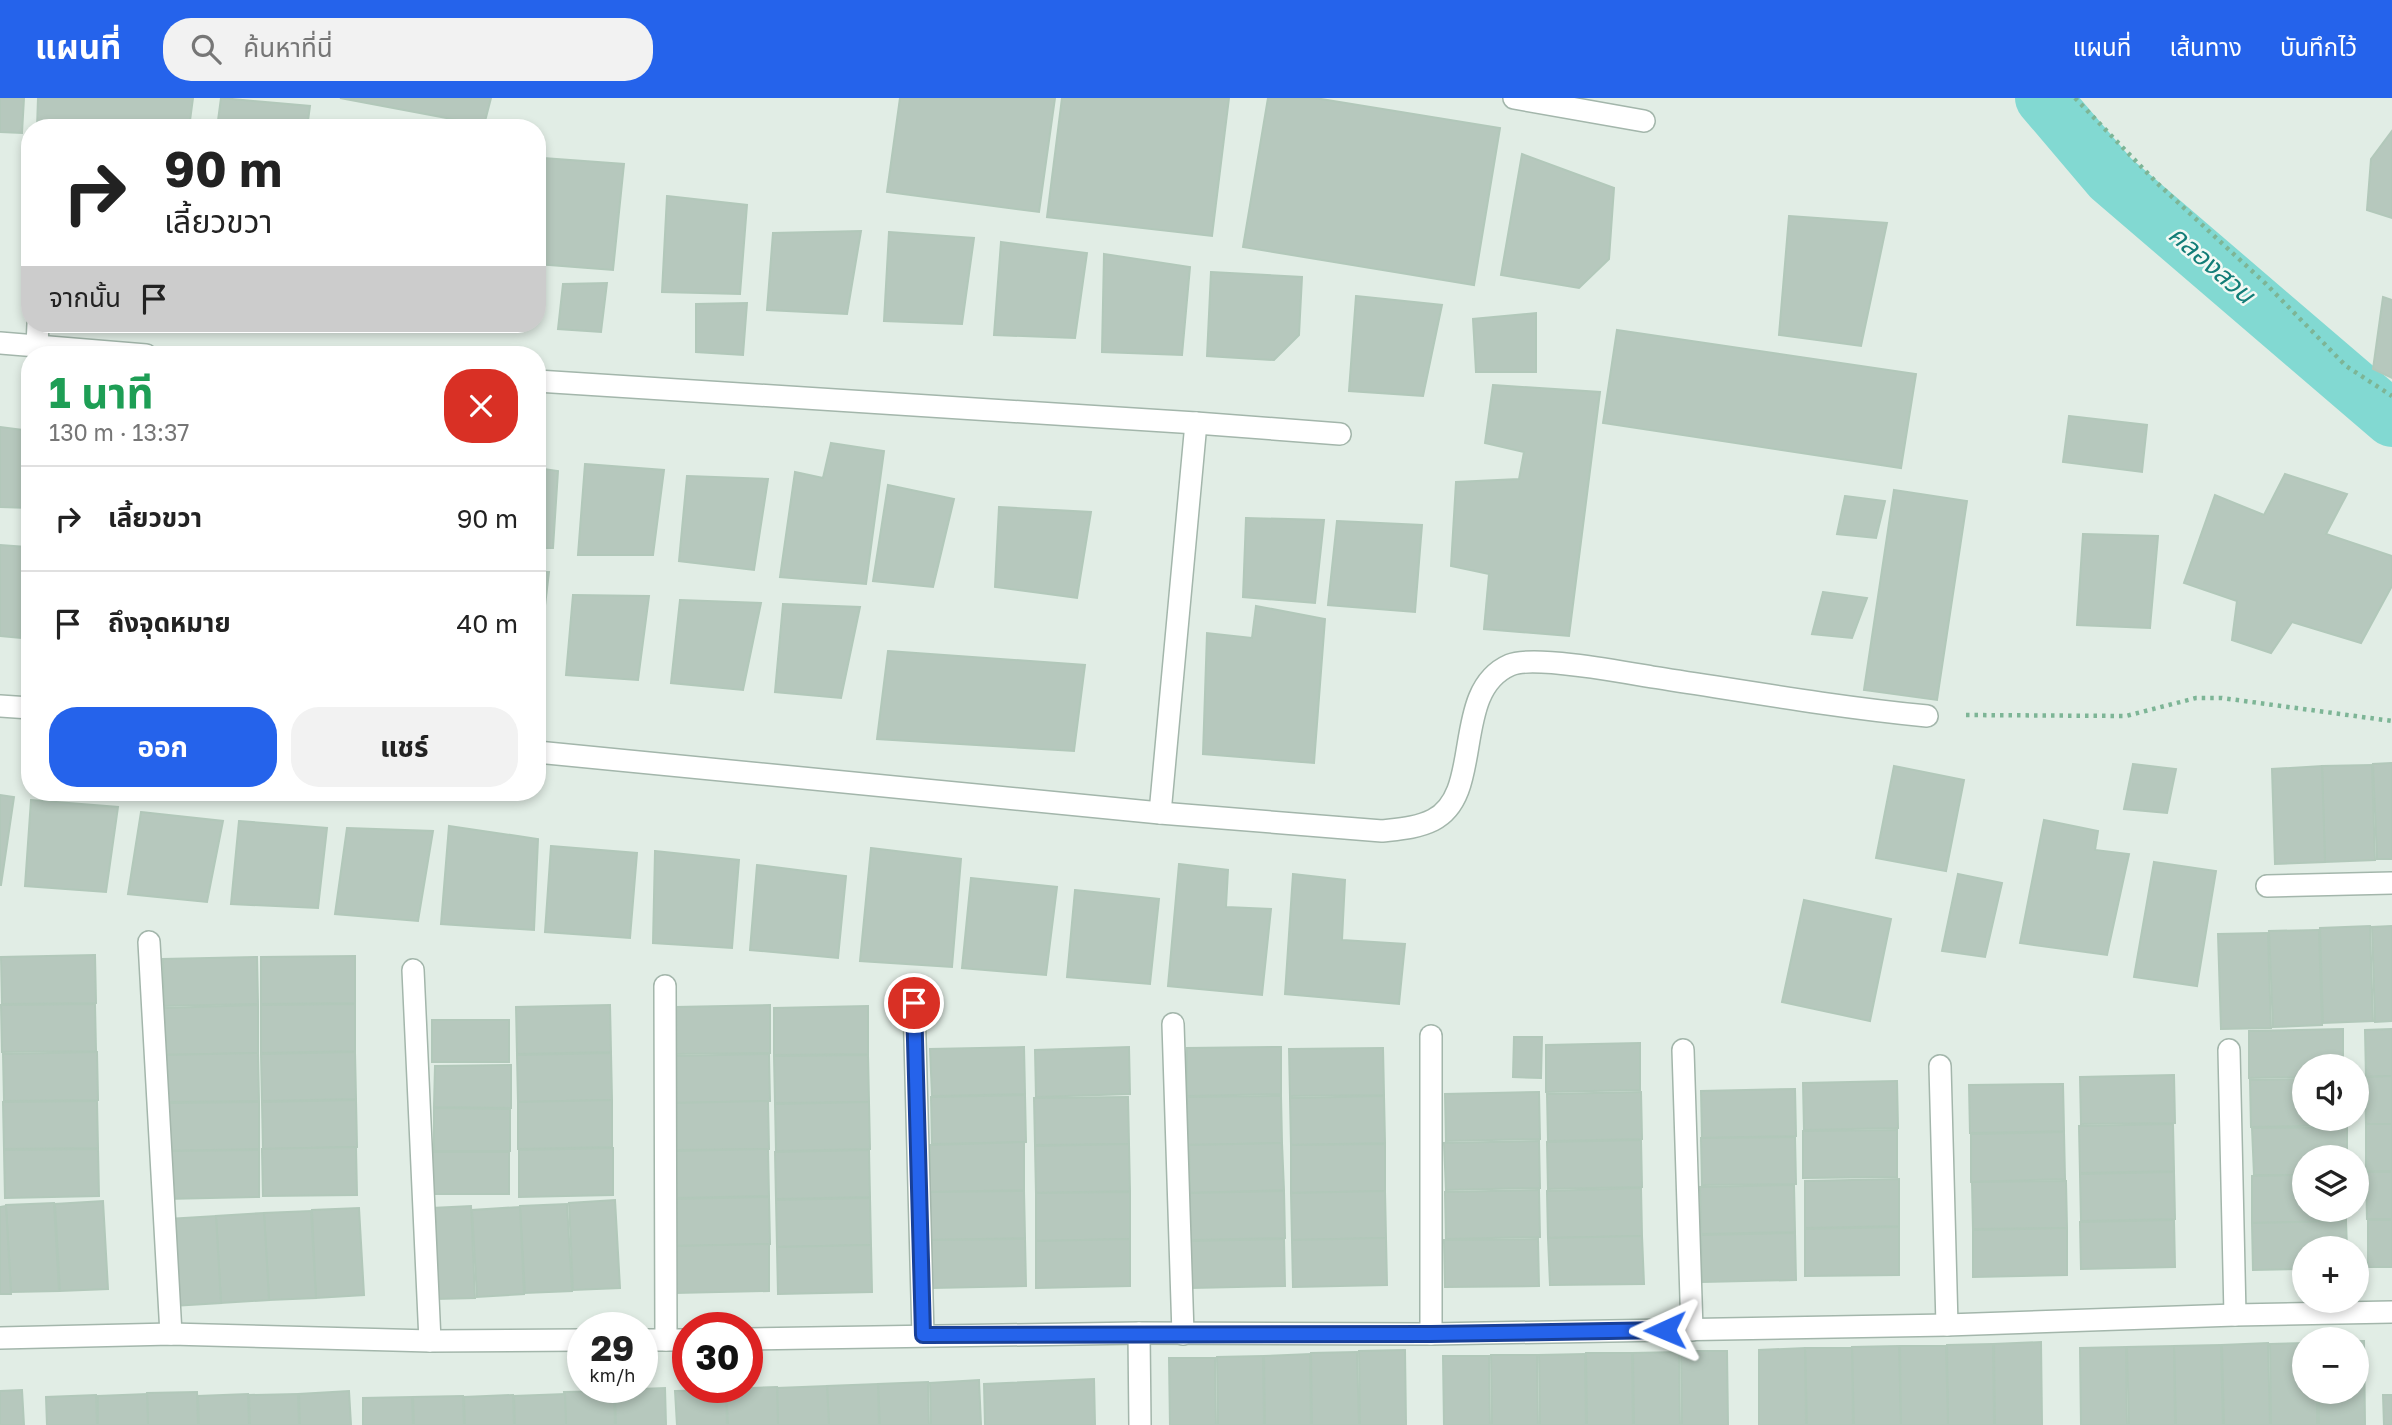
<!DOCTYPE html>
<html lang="th">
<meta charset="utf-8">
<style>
:root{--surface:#fff;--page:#f2f2f2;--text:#222;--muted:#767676;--line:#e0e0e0;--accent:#2563eb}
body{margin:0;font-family:"Golos Text","Noto Sans Thai",sans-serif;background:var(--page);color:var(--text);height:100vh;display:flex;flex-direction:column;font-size:26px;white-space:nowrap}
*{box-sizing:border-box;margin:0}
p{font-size:23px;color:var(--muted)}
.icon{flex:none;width:38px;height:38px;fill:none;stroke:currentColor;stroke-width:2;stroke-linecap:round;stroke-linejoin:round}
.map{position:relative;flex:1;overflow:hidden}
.sheet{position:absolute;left:21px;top:248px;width:525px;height:455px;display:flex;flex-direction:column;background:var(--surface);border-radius:28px;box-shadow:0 4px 10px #0003}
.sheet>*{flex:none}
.guide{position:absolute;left:21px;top:21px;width:525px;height:214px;border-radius:28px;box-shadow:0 4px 10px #0003;background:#fff;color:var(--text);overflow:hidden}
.tools{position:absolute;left:2292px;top:956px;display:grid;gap:14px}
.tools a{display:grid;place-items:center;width:77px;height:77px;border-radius:50%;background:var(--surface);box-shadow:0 4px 10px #0003;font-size:35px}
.speed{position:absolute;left:567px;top:1214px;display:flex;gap:14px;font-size:35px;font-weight:700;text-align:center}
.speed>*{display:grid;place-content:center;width:91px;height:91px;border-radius:50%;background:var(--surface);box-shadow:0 4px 10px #0003;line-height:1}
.speed small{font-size:18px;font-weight:400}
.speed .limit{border:10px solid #d22;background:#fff;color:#111}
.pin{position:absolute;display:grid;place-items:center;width:60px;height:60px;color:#fff;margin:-30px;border:4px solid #fff;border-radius:50%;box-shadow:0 2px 7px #0007}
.me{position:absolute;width:77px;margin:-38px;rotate:269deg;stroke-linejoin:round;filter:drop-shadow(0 0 5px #0008)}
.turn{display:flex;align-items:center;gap:24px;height:147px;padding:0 28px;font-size:32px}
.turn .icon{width:91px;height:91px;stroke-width:2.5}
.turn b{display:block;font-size:49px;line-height:60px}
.then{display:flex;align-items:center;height:66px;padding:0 28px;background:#0003;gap:14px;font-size:26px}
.round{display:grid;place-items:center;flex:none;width:74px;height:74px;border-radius:28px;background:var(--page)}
.overview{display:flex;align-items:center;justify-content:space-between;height:119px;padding:0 28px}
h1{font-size:42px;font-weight:700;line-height:52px;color:#1e9e55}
.action{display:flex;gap:14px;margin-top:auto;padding:14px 28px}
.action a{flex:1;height:80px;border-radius:28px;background:var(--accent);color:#fff;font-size:28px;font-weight:700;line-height:80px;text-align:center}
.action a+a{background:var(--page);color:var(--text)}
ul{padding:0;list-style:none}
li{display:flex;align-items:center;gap:21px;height:105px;padding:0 28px;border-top:2px solid var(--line)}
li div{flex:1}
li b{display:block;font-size:26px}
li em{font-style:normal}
header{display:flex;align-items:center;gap:42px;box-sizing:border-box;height:98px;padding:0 35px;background:var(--accent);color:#fff}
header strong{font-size:33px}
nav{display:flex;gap:38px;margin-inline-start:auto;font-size:24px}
.search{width:490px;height:63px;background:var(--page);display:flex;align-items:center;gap:18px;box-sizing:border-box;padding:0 24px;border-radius:28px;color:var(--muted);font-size:26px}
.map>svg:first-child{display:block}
</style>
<header>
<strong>แผนที่</strong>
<div class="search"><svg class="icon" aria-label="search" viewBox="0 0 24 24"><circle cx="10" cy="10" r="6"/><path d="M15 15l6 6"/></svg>ค้นหาที่นี่</div>
<nav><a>แผนที่</a><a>เส้นทาง</a><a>บันทึกไว้</a></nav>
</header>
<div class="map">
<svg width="2392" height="1327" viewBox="0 0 2392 1327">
<rect width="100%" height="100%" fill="#e1ede5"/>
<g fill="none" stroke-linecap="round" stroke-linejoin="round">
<path stroke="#82d9d2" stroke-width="56" d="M2043,0L2111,80L2392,321"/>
</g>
<g fill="#b6c8bd" stroke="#b2c8ba" stroke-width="2">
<path d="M0,0H24L22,35L0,34Z"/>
<path d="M38,0H193L189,30H37Z"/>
<path d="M221,0L310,8L307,30H217Z"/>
<path d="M340,0H491L484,27Z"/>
<path d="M900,0H1055L1039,114L887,94Z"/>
<path d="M1062,0H1229L1212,138L1047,119Z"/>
<path d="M1268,0H1315L1500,30L1474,187L1243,149Z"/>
<path d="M2392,33V120L2367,112L2371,61Z"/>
<path d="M1522,56L1614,90L1609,161L1579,190L1501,177Z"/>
<path d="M543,60L624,66L613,172L537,166Z"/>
<path d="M667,98L747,107L740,196L662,194Z"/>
<path d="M1789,118L1887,125L1861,248L1779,237Z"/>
<path d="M861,133L847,216L767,212L773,135Z"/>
<path d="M889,134L974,140L962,226L884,223Z"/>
<path d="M1001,144L1087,155L1075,240L994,237Z"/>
<path d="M1104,156L1190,169L1182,257L1102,254Z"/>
<path d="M1211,174L1302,179L1299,237L1274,262L1207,258Z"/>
<path d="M607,185L601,234L558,231L563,186Z"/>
<path d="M1356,198L1442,207L1423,298L1349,293Z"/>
<path d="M2383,199L2392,202V280L2373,271Z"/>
<path d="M747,205L743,257L696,254V206Z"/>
<path d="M1536,215V274H1476L1473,221Z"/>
<path d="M1617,232L1916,276L1901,370L1603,325Z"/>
<path d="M1493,287L1600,294L1569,538L1484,531L1489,476L1451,468L1456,384L1519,381L1524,354L1485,345Z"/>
<path d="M2069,318L2147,327L2142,374L2063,364Z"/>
<path d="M0,329L30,333V410L0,409Z"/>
<path d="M831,345L884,353L866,486L780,479L795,374L823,380Z"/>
<path d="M585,366L664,372L653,457H578Z"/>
<path d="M537,370L558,373L553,450H537Z"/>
<path d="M2285,376L2347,396L2326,436L2392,458V488L2361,545L2292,524L2271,555L2232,542L2237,503L2184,485L2215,397L2264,417Z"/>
<path d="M687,378L768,381L754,472L679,463Z"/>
<path d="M888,387L954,401L933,489L873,483Z"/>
<path d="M1894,392L1967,403L1937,602L1864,592Z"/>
<path d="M1845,398L1885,403L1876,440L1837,436Z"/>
<path d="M999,409L1091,414L1077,500L995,489Z"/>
<path d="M1246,420L1324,422L1315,505L1243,499Z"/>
<path d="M1337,423L1422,427L1415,514L1328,507Z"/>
<path d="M2083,436L2158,438L2150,530L2077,527Z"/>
<path d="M0,447L26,449L21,540L0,538Z"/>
<path d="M537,474H549L537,575Z"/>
<path d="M1823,494L1867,500L1852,540L1812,536Z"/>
<path d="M573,497L649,498L638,582L566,577Z"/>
<path d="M680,502L761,505L743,592L671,585Z"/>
<path d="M783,506L860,509L841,600L775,594Z"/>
<path d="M1256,508L1325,521L1314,665L1203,656L1207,535L1252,540Z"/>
<path d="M888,553L1085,567L1074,653L877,641Z"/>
<path d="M2392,665V761H2377L2373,666Z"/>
<path d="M2133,666L2176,671L2167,715L2124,711Z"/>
<path d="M2372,667L2375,762L2325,764L2322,668Z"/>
<path d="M1894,668L1964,682L1946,773L1876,760Z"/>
<path d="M2322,668L2325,764L2275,766L2272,671Z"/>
<path d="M0,697L14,699L1,787H0Z"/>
<path d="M31,702L118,709L106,794L25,788Z"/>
<path d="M141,714L223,723L207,804L128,796Z"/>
<path d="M2044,722L2098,733L2095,752L2129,756L2107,857L2020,845Z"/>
<path d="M239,723L327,730L318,810L231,806Z"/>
<path d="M449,728L538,741L534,832L441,826Z"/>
<path d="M347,730L433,733L418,823L335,816Z"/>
<path d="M551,748L637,755L630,840L545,834Z"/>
<path d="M871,750L961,761L952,869L860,863Z"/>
<path d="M655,753L739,762L732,850L653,845Z"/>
<path d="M2154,764L2216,773L2197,888L2134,879Z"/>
<path d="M1179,766L1228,772L1226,809L1271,811L1262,897L1168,888Z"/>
<path d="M757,767L846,778L838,860L750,852Z"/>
<path d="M1293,776L1345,782L1342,842L1405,846L1399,906L1285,896Z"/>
<path d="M1958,776L2002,785L1985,859L1942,853Z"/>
<path d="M971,780L1057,789L1046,877L962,870Z"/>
<path d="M1075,792L1159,801L1150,886L1067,879Z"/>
<path d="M1804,802L1891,821L1870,923L1782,904Z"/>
<path d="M2370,828L2373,923L2323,925L2320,830Z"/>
<path d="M2392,828V923L2375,924L2372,829Z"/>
<path d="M2319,832L2322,927L2273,929L2269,833Z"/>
<path d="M2268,835L2271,930L2221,931L2218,836Z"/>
<path d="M95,857L96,905L2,906L1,859Z"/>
<path d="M355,858V905L261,906V859Z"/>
<path d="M257,859L258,906L164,908L163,861Z"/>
<path d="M95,906L96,953L2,954L1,907Z"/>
<path d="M355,906V953L261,955V907Z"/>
<path d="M258,907V955L164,957V910Z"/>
<path d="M610,907L611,954L517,956L516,909Z"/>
<path d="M770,907V955L676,956V909Z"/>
<path d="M868,908V956L774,957V910Z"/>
<rect x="432" y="922" width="77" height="42"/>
<path d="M2343,931V968H2305V979L2249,980V933Z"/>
<path d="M2392,931V978L2366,979L2365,932Z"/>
<path d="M1514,939H1542L1541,980L1513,979Z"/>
<path d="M1640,945V992L1546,994V947Z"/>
<path d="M1024,949L1025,996L932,998L930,951Z"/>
<path d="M1129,949L1130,996L1036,999L1035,952Z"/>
<path d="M1281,949V996L1187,998V950Z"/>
<path d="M1383,950L1384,997L1290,998L1289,951Z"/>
<path d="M97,954L98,1002L4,1003L3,956Z"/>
<path d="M355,954L356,1001L262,1003L261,956Z"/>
<path d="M258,955L259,1003L165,1004L164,957Z"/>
<path d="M611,955L612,1002L518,1004L517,957Z"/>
<path d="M769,956L770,1003L676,1005L674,958Z"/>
<path d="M868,957L869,1004L775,1005L774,958Z"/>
<path d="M511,967V1010L434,1009L435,968Z"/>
<path d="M2174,977L2175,1025L2081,1026L2080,979Z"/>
<path d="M2392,978V1026H2366L2365,979Z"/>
<path d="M2305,981V1020H2345V1027L2251,1029L2250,982Z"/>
<path d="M1897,983L1898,1030L1804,1032L1803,985Z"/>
<path d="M2063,986L2064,1033L1970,1035L1969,987Z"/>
<path d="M1795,991L1796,1038L1702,1040L1701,993Z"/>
<path d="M1539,994L1540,1041L1446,1043L1445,996Z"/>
<path d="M1641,994L1642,1041L1548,1043L1547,996Z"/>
<path d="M1025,997L1026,1044L932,1046L931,999Z"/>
<path d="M1281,998L1282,1045L1188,1047L1187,999Z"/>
<path d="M1384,998L1385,1045L1291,1047L1290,1000Z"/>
<path d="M1128,999L1129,1046L1035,1047L1034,1000Z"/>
<path d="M356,1002L357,1049L263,1051L262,1004Z"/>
<path d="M612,1002V1049L518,1051V1004Z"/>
<path d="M97,1003L98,1050L4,1051L3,1004Z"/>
<path d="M768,1003L769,1051L675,1052L674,1005Z"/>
<path d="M259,1004V1051L165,1053V1005Z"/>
<path d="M869,1004L870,1051L776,1053L775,1006Z"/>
<path d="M434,1010L510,1011V1053H434Z"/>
<path d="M2173,1026L2174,1073L2080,1075L2079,1028Z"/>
<rect x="2366" y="1026" width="26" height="47"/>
<path d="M2347,1029V1059H2305V1077H2254L2252,1030Z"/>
<path d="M1897,1032V1079L1803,1080V1033Z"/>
<path d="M2064,1034L2065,1081L1971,1084V1036Z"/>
<path d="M1795,1039L1796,1086L1702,1087L1701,1040Z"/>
<path d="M1641,1042L1642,1089L1548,1091L1547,1044Z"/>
<path d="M1539,1043L1540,1090L1446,1092L1444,1045Z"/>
<path d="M1024,1044V1092L930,1094V1047Z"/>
<path d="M1282,1045L1284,1092L1190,1095L1189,1047Z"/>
<path d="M1129,1046L1130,1093L1036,1095L1035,1048Z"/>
<path d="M1385,1046V1093L1291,1095V1047Z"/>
<path d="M356,1049L357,1097L263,1098L262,1051Z"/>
<path d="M613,1050V1097L519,1099V1052Z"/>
<path d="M98,1051L99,1098L5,1100L4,1052Z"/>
<path d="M768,1051L769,1098L675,1100L674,1053Z"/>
<path d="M259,1052V1099L165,1101V1053Z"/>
<path d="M869,1052L870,1099L776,1101L775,1054Z"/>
<rect x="432" y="1054" width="77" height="42"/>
<path d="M2174,1074L2175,1121L2081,1123L2080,1076Z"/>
<path d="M2366,1074H2392V1121H2367Z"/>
<path d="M2305,1077V1111H2346V1123L2252,1125V1078Z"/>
<path d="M1899,1081V1128L1805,1130V1083Z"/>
<path d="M2066,1083L2067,1130L1973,1131L1972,1084Z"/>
<path d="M1794,1087L1795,1134L1701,1136L1700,1089Z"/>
<path d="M1641,1090L1642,1138L1548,1140L1547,1093Z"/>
<path d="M1539,1092L1540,1139L1446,1141L1445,1094Z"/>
<path d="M1024,1093L1025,1140L931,1142L930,1094Z"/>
<path d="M1284,1093L1285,1140L1191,1142L1190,1095Z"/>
<path d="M1385,1093L1386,1140L1292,1142L1291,1095Z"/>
<path d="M1130,1094V1141L1036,1143V1095Z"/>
<path d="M769,1099L770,1146L676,1148L675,1101Z"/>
<path d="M870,1100L871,1147L777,1149L776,1102Z"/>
<path d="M615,1102L620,1190L573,1192L569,1105Z"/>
<path d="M103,1103L108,1191L60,1193L55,1106Z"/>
<path d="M54,1105L59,1193L11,1194L6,1107Z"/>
<path d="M567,1106L572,1193L525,1195L520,1108Z"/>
<path d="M6,1108L11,1196H0V1109Z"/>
<path d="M471,1108L475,1200L436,1201L432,1110Z"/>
<path d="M520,1109L524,1196L477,1199L472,1112Z"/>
<path d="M359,1110L364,1197L316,1200L312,1112Z"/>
<path d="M311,1113L316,1200L269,1202L264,1115Z"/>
<path d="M264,1115L269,1202L221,1205L216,1118Z"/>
<path d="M216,1118L221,1205L173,1208L168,1121Z"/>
<path d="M2174,1122L2175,1169L2081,1171L2080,1124Z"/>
<rect x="2368" y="1122" width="24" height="47"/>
<path d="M2346,1123L2347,1150H2305V1171L2253,1172L2252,1125Z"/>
<path d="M1899,1129V1177L1805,1178V1131Z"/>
<path d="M2067,1130V1177L1973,1179V1132Z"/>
<path d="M1795,1135L1796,1182L1702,1184L1701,1137Z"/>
<path d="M1642,1138L1644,1186L1550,1187L1548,1140Z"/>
<path d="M1386,1140L1387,1187L1293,1189L1292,1142Z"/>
<path d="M1025,1141L1026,1188L932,1190L931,1142Z"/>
<path d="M1130,1141V1188L1036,1190V1143Z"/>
<path d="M1284,1141L1285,1188L1191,1190L1190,1143Z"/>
<path d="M1538,1141L1539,1188L1445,1189L1444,1142Z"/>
<path d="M769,1146V1193L675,1195V1148Z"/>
<path d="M871,1147L872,1194L778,1196L777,1149Z"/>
<path d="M2357,1243H2364L2365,1327H2319V1293H2357Z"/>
<path d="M2041,1244L2042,1327H1995L1994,1246Z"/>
<path d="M2268,1245L2270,1327H2224L2222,1247Z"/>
<path d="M2305,1245V1293H2317V1327H2271L2270,1246Z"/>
<path d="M1993,1246L1994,1327H1948L1947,1247Z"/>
<path d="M2221,1247L2223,1327H2176L2174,1248Z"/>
<path d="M1899,1248L1901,1327H1854L1852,1249Z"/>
<path d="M1900,1248H1946L1948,1327H1901Z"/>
<path d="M2174,1248L2175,1327H2129L2127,1249Z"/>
<path d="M2126,1249L2127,1327H2081L2080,1250Z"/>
<path d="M1805,1250H1852L1853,1327H1807Z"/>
<path d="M1805,1250L1806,1327H1759V1252Z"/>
<path d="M1405,1252L1406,1327H1360L1359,1253Z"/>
<path d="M1681,1253H1727L1728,1327H1682Z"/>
<path d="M1357,1254L1359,1327H1312L1311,1255Z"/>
<path d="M1679,1254L1680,1327H1634L1633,1255Z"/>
<path d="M1586,1255H1632L1633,1327H1587Z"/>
<path d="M1310,1256L1311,1327H1265L1264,1258Z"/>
<path d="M1585,1256L1586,1327H1540L1539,1257Z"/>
<path d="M1491,1257H1537L1538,1327H1492Z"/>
<path d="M1263,1258L1264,1327H1218L1217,1259Z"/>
<path d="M1443,1258H1489L1490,1327H1444Z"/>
<path d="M1169,1260H1215L1216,1327H1170Z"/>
<path d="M1094,1281L1095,1327H985L984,1286Z"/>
<path d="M979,1282L981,1327H931L930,1285Z"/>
<path d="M928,1284L929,1327H880L878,1286Z"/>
<path d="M878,1286L879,1327H829L827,1288Z"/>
<path d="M827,1288L829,1327H778L777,1290Z"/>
<path d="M777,1289L778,1327H728L726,1291Z"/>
<path d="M665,1290L666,1327H616L615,1292Z"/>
<path d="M22,1292L24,1327H0V1293Z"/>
<path d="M726,1292L727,1327H677L675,1293Z"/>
<path d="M349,1293L351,1327H300L299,1296Z"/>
<path d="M614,1293L615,1327H566L564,1294Z"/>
<path d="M197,1294L198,1327H148L147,1295Z"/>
<path d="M147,1296L148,1327H98V1298Z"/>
<path d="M248,1296L249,1327H199L198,1298Z"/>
<path d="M298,1296L299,1327H250L249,1297Z"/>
<path d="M565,1296L566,1327H515L514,1298Z"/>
<path d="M96,1297L97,1327H47L46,1299Z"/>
<path d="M513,1297L514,1327H465L464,1299Z"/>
<path d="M2383,1297H2392V1327H2384Z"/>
<path d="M463,1298L464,1327H414L413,1299Z"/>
<path d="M412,1299L413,1327H363V1300Z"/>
</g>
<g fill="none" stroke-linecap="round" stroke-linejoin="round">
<g stroke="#a3b6ab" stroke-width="24">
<g id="minor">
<path d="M1514,0L1644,23"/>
<path d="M0,245L146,257"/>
<path d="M37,248L38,226"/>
<path d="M537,283L1196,325L1340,336"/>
<path d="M0,608L30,610"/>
<path d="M537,654L1160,715L1382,733C1399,731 1417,730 1433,722C1485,696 1450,593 1510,567C1533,557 1623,574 1652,579C1744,593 1835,609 1927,618"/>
<path d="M1160,715L1196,325"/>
<path d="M2267,788L2392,785"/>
<path d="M149,844L171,1236"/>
<path d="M413,872L430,1243"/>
<path d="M665,888L666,1242"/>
<path d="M914,905L923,1237"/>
<path d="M1173,926L1183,1236"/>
<path d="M1683,952L1692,1232"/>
<path d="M2229,952L2235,1217"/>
<path d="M1940,968L1947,1227"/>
<path d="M1139,1235L1140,1327"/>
<path d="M1431,1236V938"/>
<path d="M0,1240L171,1236L430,1243L583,1242"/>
<path d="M747,1241L1139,1235L1431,1236L1947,1227L2235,1217L2392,1214"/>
<path d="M642,1242H688"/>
</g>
</g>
<g stroke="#7db596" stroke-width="4.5" stroke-dasharray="3.5 5" stroke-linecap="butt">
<path d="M2075,0L2157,85L2266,186L2346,268L2392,298"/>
<path d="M1966,617L2126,618L2196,600H2222L2392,623"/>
</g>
<use href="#minor" stroke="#fff" stroke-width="21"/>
</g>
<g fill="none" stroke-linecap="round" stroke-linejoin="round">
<g stroke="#184099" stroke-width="18">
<path id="route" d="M914,905L923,1237L1431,1236L1665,1232"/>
</g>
<use href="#route" stroke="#2563eb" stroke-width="12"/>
</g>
<g text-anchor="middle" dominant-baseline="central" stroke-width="5" stroke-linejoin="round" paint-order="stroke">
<g font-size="26" font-style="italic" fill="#127d77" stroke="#f2f9f4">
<text transform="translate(2212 166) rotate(41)">คลองสวน</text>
</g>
</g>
</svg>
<div class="tools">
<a><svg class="icon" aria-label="sound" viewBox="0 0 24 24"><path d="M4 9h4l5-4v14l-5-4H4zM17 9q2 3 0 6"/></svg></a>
<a><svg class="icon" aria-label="layers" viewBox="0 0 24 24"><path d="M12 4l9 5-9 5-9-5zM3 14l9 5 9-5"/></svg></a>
<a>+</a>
<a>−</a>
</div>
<div class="speed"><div>29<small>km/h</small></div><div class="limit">30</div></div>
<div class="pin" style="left:914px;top:905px;background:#d93025"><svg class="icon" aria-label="arrive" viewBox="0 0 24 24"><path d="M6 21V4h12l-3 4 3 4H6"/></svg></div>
<svg class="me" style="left:1665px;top:1232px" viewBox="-20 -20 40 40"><path d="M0-17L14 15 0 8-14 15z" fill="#2563eb" stroke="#fff" stroke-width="4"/></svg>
<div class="guide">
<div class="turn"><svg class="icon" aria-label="right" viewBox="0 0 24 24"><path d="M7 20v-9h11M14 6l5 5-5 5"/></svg><div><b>90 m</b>เลี้ยวขวา</div></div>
<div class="then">จากนั้น<svg class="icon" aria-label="arrive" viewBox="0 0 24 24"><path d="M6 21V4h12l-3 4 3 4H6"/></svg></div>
</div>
<section class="sheet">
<div class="overview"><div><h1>1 นาที</h1><p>130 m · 13:37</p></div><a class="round" style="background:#d93025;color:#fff"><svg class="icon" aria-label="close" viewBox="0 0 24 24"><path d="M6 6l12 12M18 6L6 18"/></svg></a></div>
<ul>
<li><svg class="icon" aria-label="right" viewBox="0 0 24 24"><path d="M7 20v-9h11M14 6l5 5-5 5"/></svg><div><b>เลี้ยวขวา</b></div><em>90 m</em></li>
<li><svg class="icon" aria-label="arrive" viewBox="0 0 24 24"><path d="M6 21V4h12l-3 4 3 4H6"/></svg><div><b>ถึงจุดหมาย</b></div><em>40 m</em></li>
</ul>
<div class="action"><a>ออก</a><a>แชร์</a></div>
</section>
</div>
